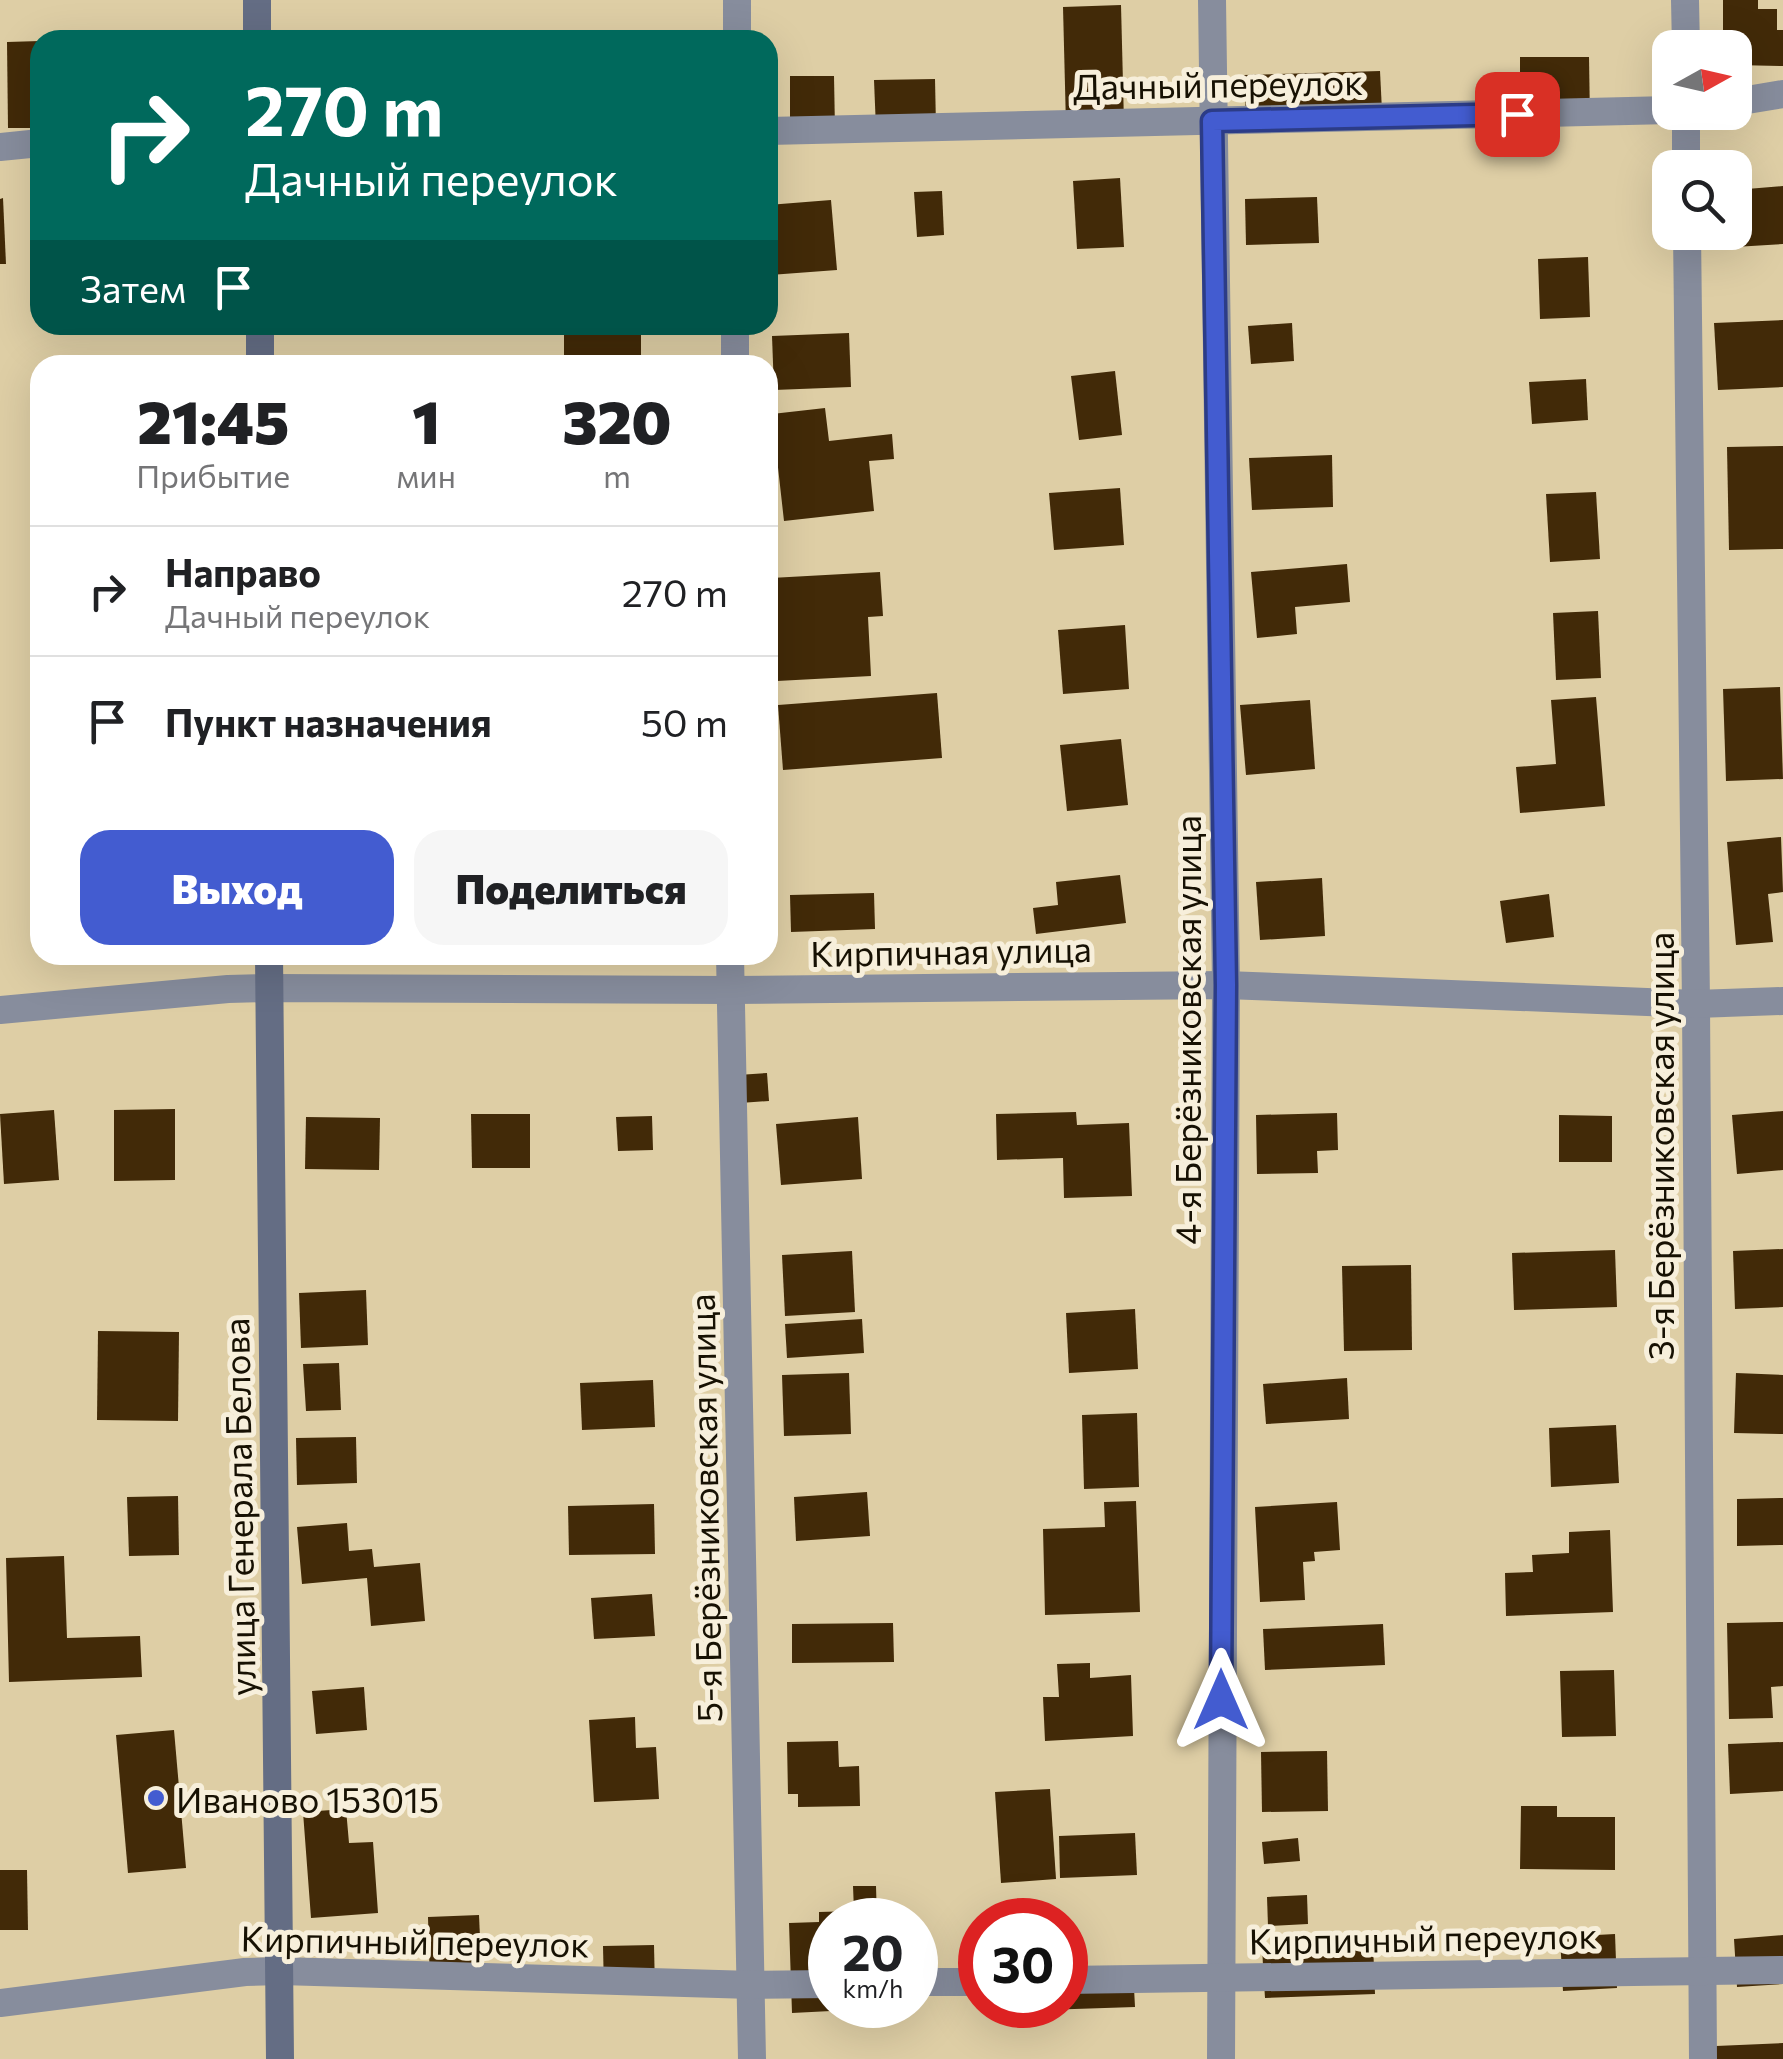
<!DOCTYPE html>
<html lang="ru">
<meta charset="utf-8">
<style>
:root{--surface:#fff;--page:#f6f6f6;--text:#202124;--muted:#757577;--line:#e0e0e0;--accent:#435cd0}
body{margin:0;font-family:Commissioner,sans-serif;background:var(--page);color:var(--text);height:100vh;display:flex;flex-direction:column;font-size:38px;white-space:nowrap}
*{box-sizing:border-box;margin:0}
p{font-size:32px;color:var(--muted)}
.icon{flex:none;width:55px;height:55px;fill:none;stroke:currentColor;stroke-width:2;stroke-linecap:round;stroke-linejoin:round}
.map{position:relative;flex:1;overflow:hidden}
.drawer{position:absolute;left:30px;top:355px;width:748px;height:610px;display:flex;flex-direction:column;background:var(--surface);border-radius:30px;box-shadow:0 10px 40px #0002}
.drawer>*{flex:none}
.guide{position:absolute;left:30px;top:30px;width:748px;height:305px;border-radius:30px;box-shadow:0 10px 40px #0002;background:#00695c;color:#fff;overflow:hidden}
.needle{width:65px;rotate:82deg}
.tools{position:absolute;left:1652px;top:30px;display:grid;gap:20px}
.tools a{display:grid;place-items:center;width:100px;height:100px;border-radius:20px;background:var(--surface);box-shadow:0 10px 40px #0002;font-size:50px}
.speed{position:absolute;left:808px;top:1898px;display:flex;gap:20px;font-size:50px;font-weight:700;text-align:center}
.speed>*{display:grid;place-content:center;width:130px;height:130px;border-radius:50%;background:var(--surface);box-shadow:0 10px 40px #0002;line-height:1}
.speed small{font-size:25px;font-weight:400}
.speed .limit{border:15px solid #d22;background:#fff;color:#111}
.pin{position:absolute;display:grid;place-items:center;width:85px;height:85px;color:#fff;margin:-42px;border-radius:20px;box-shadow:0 5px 15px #0006}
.me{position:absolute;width:110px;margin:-55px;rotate:0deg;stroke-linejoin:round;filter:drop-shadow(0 0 8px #0008)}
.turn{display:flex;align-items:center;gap:35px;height:210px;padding:0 50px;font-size:45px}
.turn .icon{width:130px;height:130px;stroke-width:2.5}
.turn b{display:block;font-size:70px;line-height:85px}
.then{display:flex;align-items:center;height:95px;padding:0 50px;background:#0003;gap:20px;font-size:38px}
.eta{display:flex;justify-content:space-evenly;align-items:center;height:170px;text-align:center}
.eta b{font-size:60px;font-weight:800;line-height:70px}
.cta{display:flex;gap:20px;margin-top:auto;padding:20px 50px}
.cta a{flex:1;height:115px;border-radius:30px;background:var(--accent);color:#fff;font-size:40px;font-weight:800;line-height:115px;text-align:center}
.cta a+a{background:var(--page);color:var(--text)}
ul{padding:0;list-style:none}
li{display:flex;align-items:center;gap:30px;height:130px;padding:0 50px;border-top:2px solid var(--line)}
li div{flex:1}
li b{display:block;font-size:38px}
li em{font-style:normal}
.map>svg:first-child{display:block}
</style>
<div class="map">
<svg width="1783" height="2059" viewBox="0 0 1783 2059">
<rect width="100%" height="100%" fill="#decea5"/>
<g fill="#422a08">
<path d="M1723,0H1758V9H1777V30H1783V66L1735,65V48H1723Z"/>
<path d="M1121,5L1124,123L1066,125L1063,7Z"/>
<path d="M40,41V128H8L7,42Z"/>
<path d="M1520,57H1589L1590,121H1520Z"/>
<path d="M1380,71L1382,111L1246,116L1244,75Z"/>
<path d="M790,76H834L835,130L790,131Z"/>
<path d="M935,79L936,127L876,129L874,80Z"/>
<path d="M1120,178L1124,247L1077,249L1073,181Z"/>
<path d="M1783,186V244L1718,248L1717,232H1735V190Z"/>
<path d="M942,191L944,235L917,237L914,192Z"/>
<path d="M1317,197L1319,243L1246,245L1245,199Z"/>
<path d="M3,198L6,264H0V199Z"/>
<path d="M831,200L837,270L770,275L768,205Z"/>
<path d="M1588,257L1590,317L1540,319L1538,259Z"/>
<path d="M1783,320V387L1718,390L1714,323Z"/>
<path d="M1292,323L1294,361L1251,364L1248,326Z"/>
<path d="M564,331L641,332V365H564Z"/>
<path d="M849,333L851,387L774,390L772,336Z"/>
<path d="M1115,371L1122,435L1079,440L1071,376Z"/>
<path d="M1586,379L1588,420L1532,424L1529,382Z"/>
<path d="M825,408L829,441L892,434L894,459L869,461L874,511L784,521L772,414Z"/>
<path d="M1783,446V549L1729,550L1727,447Z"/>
<path d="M1332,455L1333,507L1252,510L1249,458Z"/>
<path d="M1120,488L1124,545L1054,550L1049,493Z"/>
<path d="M1596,492L1600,559L1550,562L1546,494Z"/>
<path d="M1347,564L1350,602L1295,607L1297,634L1257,638L1251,572Z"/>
<path d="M880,572L883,616L868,617L871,676L777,681L771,578Z"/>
<path d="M1598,611L1601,678L1556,680L1553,613Z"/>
<path d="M1125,625L1129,689L1063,694L1058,630Z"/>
<path d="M1780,687L1783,779L1726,781L1723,689Z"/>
<path d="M937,693L942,758L783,770L778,705Z"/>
<path d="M1596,697L1605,806L1520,813L1516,767L1556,764L1551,700Z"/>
<path d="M1310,700L1315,769L1246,775L1240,705Z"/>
<path d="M1121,739L1128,805L1067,811L1060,745Z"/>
<path d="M1781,837L1783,892L1768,894L1773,942L1736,945L1727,842Z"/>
<path d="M1120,875L1126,923L1036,934L1033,908L1058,905L1056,882Z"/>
<path d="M1322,878L1325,936L1260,940L1256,882Z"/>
<path d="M874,893L875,929L791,932L790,895Z"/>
<path d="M1549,894L1554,937L1506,943L1500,901Z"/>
<path d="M767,1073L769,1101L740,1103L738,1075Z"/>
<path d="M175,1109V1180L114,1181V1110Z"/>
<path d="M54,1110L59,1180L4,1184L0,1114Z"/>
<path d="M1783,1111V1170L1737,1174L1732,1115Z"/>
<path d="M1076,1112L1077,1125L1129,1123L1132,1196L1064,1198L1063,1158L997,1160L996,1114Z"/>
<path d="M1337,1113L1338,1150L1317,1151L1318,1173L1257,1174L1256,1115Z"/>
<path d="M471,1114H530V1168H472Z"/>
<path d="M1559,1115L1612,1116V1162H1559Z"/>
<path d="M652,1116L653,1150L618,1151L616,1117Z"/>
<path d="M306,1117L380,1118L379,1170L305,1169Z"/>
<path d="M858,1117L862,1179L781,1185L776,1124Z"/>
<path d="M1783,1249V1307L1735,1309L1733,1251Z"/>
<path d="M1615,1250L1617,1307L1514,1310L1512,1253Z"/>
<path d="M852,1251L855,1312L785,1316L782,1255Z"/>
<path d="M1411,1265L1412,1350L1344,1351L1342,1266Z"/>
<path d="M366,1290L368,1345L301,1348L299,1293Z"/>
<path d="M1135,1309L1138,1369L1069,1373L1066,1313Z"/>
<path d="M862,1319L864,1353L787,1358L785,1324Z"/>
<path d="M98,1331L179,1332L178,1421L97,1420Z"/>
<path d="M339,1363L341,1410L306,1411L303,1364Z"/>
<path d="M849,1373L851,1434L784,1436L782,1375Z"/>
<path d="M1736,1373L1783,1375V1434L1734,1433Z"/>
<path d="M1347,1378L1349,1419L1266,1424L1263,1384Z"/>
<path d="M653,1380L655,1427L582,1430L580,1383Z"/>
<path d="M1137,1413L1139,1487L1084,1489L1082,1415Z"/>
<path d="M1616,1425L1619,1483L1551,1487L1549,1428Z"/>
<path d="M356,1437L357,1483L297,1485L296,1438Z"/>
<path d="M867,1492L870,1536L796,1541L794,1497Z"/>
<path d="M178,1496L179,1555L129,1556L127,1497Z"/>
<path d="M1783,1498V1545L1737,1546V1499Z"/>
<path d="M1136,1501L1140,1612L1045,1615L1043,1529L1105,1527L1104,1502Z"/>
<path d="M1337,1502L1340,1550L1314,1552L1315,1561L1303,1562L1305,1600L1260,1602L1255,1507Z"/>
<path d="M654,1504L655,1554L569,1555L568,1506Z"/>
<path d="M347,1523L349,1551L372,1549L374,1567L420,1563L425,1621L371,1626L367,1578L302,1584L297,1527Z"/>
<path d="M1610,1530L1613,1612L1506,1616L1505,1573L1533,1572L1532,1555L1569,1553V1532Z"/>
<path d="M64,1556L67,1638L140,1636L142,1677L9,1682L6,1558Z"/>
<path d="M652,1594L655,1636L594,1639L591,1598Z"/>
<path d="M1783,1622V1686L1771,1687L1773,1718L1729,1719L1727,1623Z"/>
<path d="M893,1623L894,1662L792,1663V1624Z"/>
<path d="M1383,1624L1385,1665L1265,1670L1263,1629Z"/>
<path d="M1090,1663V1678L1131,1675L1133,1736L1045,1741L1043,1697H1059L1057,1664Z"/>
<path d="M1614,1670L1616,1736L1562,1737L1560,1671Z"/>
<path d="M364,1687L367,1730L316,1734L312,1691Z"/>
<path d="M635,1717L636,1748L656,1747L659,1799L594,1802L589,1720Z"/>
<path d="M174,1730L186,1868L128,1873L116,1735Z"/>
<path d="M838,1741L839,1767L859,1766L860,1806L798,1807V1794H788L787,1742Z"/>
<path d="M1783,1742V1791L1730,1794L1728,1744Z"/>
<path d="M1327,1751L1328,1811L1262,1812L1261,1752Z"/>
<path d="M1050,1789L1056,1879L1001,1883L995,1792Z"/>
<path d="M1521,1806H1557V1817H1615V1870L1520,1869Z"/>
<path d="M346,1809L349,1843L373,1842L378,1913L311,1918L303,1812Z"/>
<path d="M1135,1833L1137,1875L1060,1878L1059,1836Z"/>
<path d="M1298,1838L1300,1861L1264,1864L1262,1842Z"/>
<path d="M0,1870H27L28,1930H0Z"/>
<path d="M853,1886H876L877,1920H830L831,2011L792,2013L789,1923L819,1922V1912L854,1911Z"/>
<path d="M1307,1895L1308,1924L1268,1926L1267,1897Z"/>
<path d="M479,1915L482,1983L430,1985L428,1917Z"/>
<path d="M1615,1934L1617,1988L1563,1991L1560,1937Z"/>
<path d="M1783,1935V1984L1737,1987L1734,1939Z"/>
<path d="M1373,1943L1375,1994L1265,1998L1262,1948Z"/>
<path d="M654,1945L655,1990L604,1991L603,1946Z"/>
<path d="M1133,1969L1135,2007L1044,2010V2005H1065V1972Z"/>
<path d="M1783,2043V2059H1716V2046Z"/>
</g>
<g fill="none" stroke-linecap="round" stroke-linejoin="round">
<g stroke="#878d9d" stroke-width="28">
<path d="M1212,0L1226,985L1221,2059"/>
<path d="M1685,0L1686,48"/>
<path d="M737,40V0"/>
<path d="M1735,102L1783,94"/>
<path d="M1686,112V168"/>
<path d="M768,131L1670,110"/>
<path d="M0,147L40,143"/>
<path d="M1687,232L1696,1004L1703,2059"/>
<path d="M735,365V325"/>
<path d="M730,955L752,2059"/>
<path d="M0,1010L228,989L270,988L730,990L1226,985L1696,1004L1783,1001"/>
<path d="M1065,1980L1783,1970"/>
<path d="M915,1982H980"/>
<path d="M0,2003L245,1972L281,1971L752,1985L830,1984"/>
</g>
<g stroke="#646d84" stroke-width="28">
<path d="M257,40V0"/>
<path d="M260,325V365"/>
<path d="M269,955L280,2059"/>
</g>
</g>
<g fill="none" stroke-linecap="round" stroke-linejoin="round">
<g stroke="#2c3c87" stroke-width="25">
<path id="route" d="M1221,1700L1226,985L1212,121L1517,114"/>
</g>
<use href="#route" stroke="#435cd0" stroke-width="18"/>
</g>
<circle fill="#435cd0" stroke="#f7efdb" stroke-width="4" cx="156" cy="1798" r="10"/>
<g text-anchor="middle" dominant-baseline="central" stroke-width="10" stroke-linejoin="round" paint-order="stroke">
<g font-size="35" fill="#171103" stroke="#f7efdb">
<text transform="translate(1218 83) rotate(-1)">Дачный переулок</text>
<text transform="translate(951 950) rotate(-1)">Кирпичная улица</text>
<text transform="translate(1186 1030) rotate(-90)">4-я Берёзниковская улица</text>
<text transform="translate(1659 1146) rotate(-90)">3-я Берёзниковская улица</text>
<text transform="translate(238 1507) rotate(-91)">улица Генерала Белова</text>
<text transform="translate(704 1508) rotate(-91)">5-я Берёзниковская улица</text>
<text transform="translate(1423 1937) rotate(-1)">Кирпичный переулок</text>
<text transform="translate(415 1940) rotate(1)">Кирпичный переулок</text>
</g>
<g font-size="35" fill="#171103" stroke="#f7efdb" text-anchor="start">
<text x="176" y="1798">Иваново 153015</text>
</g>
</g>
</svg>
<div class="tools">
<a><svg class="needle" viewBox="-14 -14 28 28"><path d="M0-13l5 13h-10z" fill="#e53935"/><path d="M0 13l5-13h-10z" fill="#757577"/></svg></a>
<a><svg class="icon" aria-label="search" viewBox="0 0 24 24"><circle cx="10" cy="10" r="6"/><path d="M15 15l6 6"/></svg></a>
</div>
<div class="speed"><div>20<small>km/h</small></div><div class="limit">30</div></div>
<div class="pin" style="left:1517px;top:114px;background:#d93025"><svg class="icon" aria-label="arrive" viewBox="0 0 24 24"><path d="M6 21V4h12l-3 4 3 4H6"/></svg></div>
<svg class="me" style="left:1221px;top:1700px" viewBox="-20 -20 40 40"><path d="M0-17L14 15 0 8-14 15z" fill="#435cd0" stroke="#fff" stroke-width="4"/></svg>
<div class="guide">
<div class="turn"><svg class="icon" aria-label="right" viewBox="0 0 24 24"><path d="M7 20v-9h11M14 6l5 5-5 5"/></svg><div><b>270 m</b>Дачный переулок</div></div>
<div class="then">Затем<svg class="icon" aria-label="arrive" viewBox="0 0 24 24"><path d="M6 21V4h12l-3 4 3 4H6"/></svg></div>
</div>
<section class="drawer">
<div class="eta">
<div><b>21:45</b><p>Прибытие</p></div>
<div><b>1</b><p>мин</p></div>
<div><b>320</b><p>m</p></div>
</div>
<ul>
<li><svg class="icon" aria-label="right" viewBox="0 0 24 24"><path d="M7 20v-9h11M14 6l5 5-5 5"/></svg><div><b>Направо</b><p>Дачный переулок</p></div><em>270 m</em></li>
<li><svg class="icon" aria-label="arrive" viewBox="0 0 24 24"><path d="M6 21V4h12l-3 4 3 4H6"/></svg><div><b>Пункт назначения</b></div><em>50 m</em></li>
</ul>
<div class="cta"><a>Выход</a><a>Поделиться</a></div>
</section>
</div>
